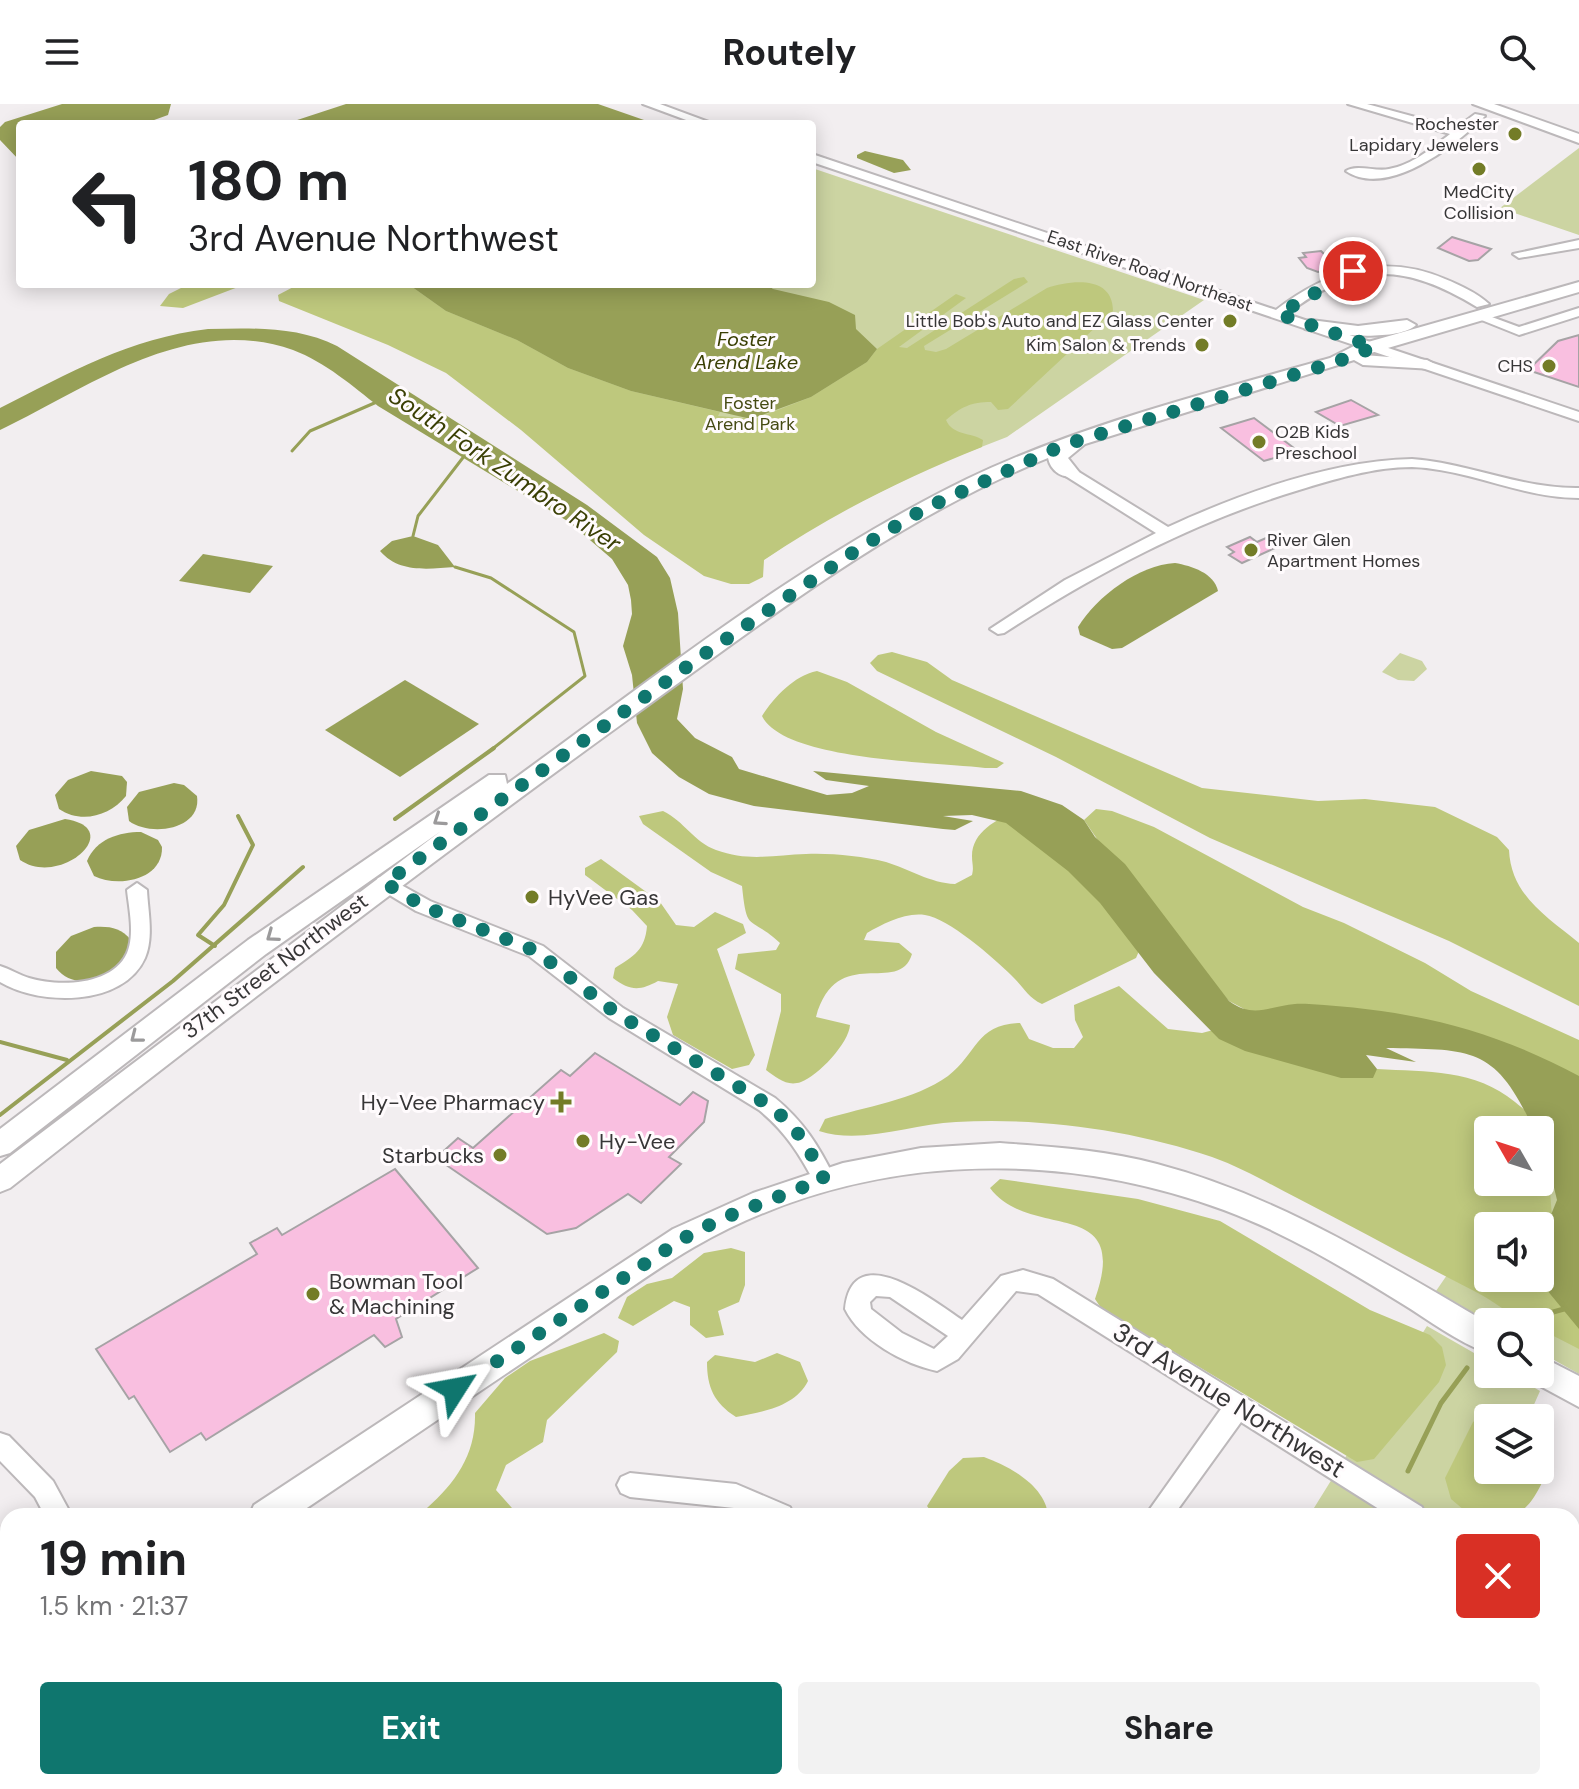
<!DOCTYPE html>
<meta charset="utf-8">
<style>
:root{--surface:#fff;--page:#f2f2f2;--text:#202124;--muted:#757577;--accent:#0f766e}
body{margin:0;font-family:"DM Sans",sans-serif;background:var(--page);color:var(--text);height:100vh;display:flex;flex-direction:column;font-size:30px;white-space:nowrap}
*{box-sizing:border-box;margin:0}
p{font-size:26px;color:var(--muted)}
.icon{flex:none;width:44px;height:44px;fill:none;stroke:currentColor;stroke-width:2;stroke-linecap:round;stroke-linejoin:round}
.map{position:relative;flex:1;overflow:hidden}
.drawer{position:absolute;left:0px;top:1404px;width:1580px;height:282px;display:flex;flex-direction:column;background:var(--surface);border-radius:24px 24px 0 0;box-shadow:0 4px 20px #0003}
.drawer>*{flex:none}
.top-card{position:absolute;left:16px;top:16px;width:800px;height:168px;border-radius:8px;box-shadow:0 4px 20px #0003;background:#fff;color:var(--text);overflow:hidden}
.needle{width:52px;rotate:309deg}
.fabs{position:absolute;left:1474px;top:1012px;display:grid;gap:16px}
.fabs a{display:grid;place-items:center;width:80px;height:80px;border-radius:8px;background:var(--surface);box-shadow:0 4px 20px #0003;font-size:40px}
.pin{position:absolute;display:grid;place-items:center;width:68px;height:68px;color:#fff;margin:-34px;border:4px solid #fff;border-radius:50%;box-shadow:0 2px 8px #0007}
.me{position:absolute;width:88px;margin:-44px;rotate:56deg;stroke-linejoin:round;filter:drop-shadow(0 0 6px #0008)}
.turn{display:flex;align-items:center;gap:28px;height:168px;padding:0 40px;font-size:36px}
.turn .icon{width:104px;height:104px;stroke-width:2.5}
.turn b{display:block;font-size:56px;line-height:68px}
.round{display:grid;place-items:center;flex:none;width:84px;height:84px;border-radius:8px;background:var(--page)}
.overview{display:flex;align-items:center;justify-content:space-between;height:136px;padding:0 40px}
h1{font-size:48px;font-weight:700;line-height:60px}
.button{display:flex;gap:16px;margin-top:auto;padding:16px 40px}
.button a{flex:1;height:92px;border-radius:8px;background:var(--accent);color:#fff;font-size:32px;font-weight:700;line-height:92px;text-align:center}
.button a+a{background:var(--page);color:var(--text)}
header{display:flex;justify-content:space-between;align-items:center;height:104px;padding:0 40px;background:var(--surface);font-size:36px;font-weight:700}
.map>svg:first-child{display:block}
</style>
<header><svg class="icon" aria-label="menu" viewBox="0 0 24 24"><path d="M4 6h16M4 12h16M4 18h16"/></svg>Routely<svg class="icon" aria-label="search" viewBox="0 0 24 24"><circle cx="10" cy="10" r="6"/><path d="M15 15l6 6"/></svg></header>
<div class="map">
<svg width="1579" height="1685" viewBox="0 0 1579 1685">
<rect width="100%" height="100%" fill="#f2eef0"/>
<g fill="#ccd4a2" fill-rule="evenodd">
<path d="M1579,44V131L1500,104Z"/>
<path d="M812,64L1204,196L1007,333L935,361L820,418L756,461L618,320L311,180H812Z"/>
<path d="M1400,549L1422,557L1427,565L1414,577L1398,576L1382,568Z"/>
<path d="M1564,1001L1579,1152V1270L1540,1248V1218H1489L1436,1187L1511,1078H1540V1035ZM1488,1122H1540V1174H1488Z"/>
<path d="M1427,1222L1488,1257V1270H1511L1540,1287L1528,1314H1488V1366L1482,1412H1309Z"/>
<path d="M1165,1678H1349L1345,1685H1161Z"/>
</g>
<g fill="#bec87d" fill-rule="evenodd">
<path d="M1024,173L1028,178L924,242L925,246L936,248L946,245L1047,184C1071,176 1113,171 1113,207L1008,305L998,306L991,298C971,298 961,303 946,316C953,332 971,328 983,336L982,343C906,373 832,410 764,456L763,473L749,480H731L704,472L644,431L521,326L446,269L388,241L279,197L278,191L299,180H408L446,207L517,236L568,264L631,287L720,308L718,312L755,315L811,293L867,258L877,245L956,190L966,194L899,243L907,244L1014,175Z"/>
<path d="M189,180H246L183,204L160,202L169,190Z"/>
<path d="M892,548L927,558L952,576L1202,684L1318,697L1365,695L1435,703L1497,733L1509,746C1511,791 1546,812 1579,839V902L1449,837L1210,734L1056,653L877,567L870,559L878,551Z"/>
<path d="M817,567L847,578L936,628L1004,659L997,664H985C937,658 784,657 762,612C775,592 794,572 817,567Z"/>
<path d="M1096,705L1112,707L1154,723L1303,803L1344,819L1425,859L1471,887L1579,936V977L1540,955L1261,914L1229,897L1148,809L1084,716Z"/>
<path d="M663,707C684,717 694,738 716,746C749,758 774,751 806,750C832,749 861,752 886,758C909,765 930,779 955,780L972,771C974,763 972,760 972,752C972,728 997,715 1015,708L1142,840L1136,854L1042,900C1027,893 1023,882 1011,871C994,854 948,814 925,811C905,808 883,820 867,829L864,836L899,839L912,850C899,893 837,838 816,913L850,921C849,939 818,972 801,978C787,983 777,974 766,966L781,907V890L735,865L738,850L776,846L780,839C749,810 747,831 742,782L711,768L643,720L639,712Z"/>
<path d="M601,755L660,798L676,821L694,823L715,808L743,820L746,829L717,845L755,951L749,961L732,965L673,931L667,913L678,880L658,877C640,887 630,887 613,874L615,864C634,852 645,846 647,822L632,806L585,771V764Z"/>
<path d="M1119,882L1168,925L1202,929L1217,925L1365,970L1377,965C1427,968 1475,965 1515,998C1526,1007 1534,1012 1538,1026H1488V1078H1540V1032L1550,1087L1553,1126L1579,1191V1245L1540,1225V1218C1515,1218 1498,1199 1476,1188C1417,1158 1359,1126 1299,1095C1271,1081 1243,1064 1212,1053C1133,1026 1039,1013 956,1018C911,1020 862,1041 819,1027L825,1015C864,1003 915,996 948,972C977,950 976,920 1020,919L1029,935L1053,944H1074L1083,933L1075,916L1074,901ZM1488,1122H1540V1174H1488Z"/>
<path d="M1000,1075L1138,1095L1220,1117L1370,1206L1430,1231L1442,1243L1446,1261L1439,1278L1374,1355L1357,1358L1101,1204L1095,1195C1132,1090 1030,1138 990,1084Z"/>
<path d="M731,1144L745,1148V1181L739,1198L718,1207L724,1231L706,1234L690,1221V1203L674,1197L633,1222L618,1214L627,1193L647,1180L672,1174L704,1149Z"/>
<path d="M604,1229L619,1237L617,1248L547,1316L543,1338L506,1361L496,1386L519,1412H430L427,1404C456,1378 476,1350 475,1309L505,1274L530,1257Z"/>
<path d="M777,1249L800,1258L808,1277C795,1303 762,1308 736,1313C714,1299 707,1283 707,1258L715,1251L755,1258Z"/>
<path d="M1494,1302L1527,1314H1488V1366H1540V1323L1548,1330L1554,1348C1547,1368 1534,1407 1511,1412C1499,1415 1483,1412 1471,1412L1451,1395L1445,1374L1473,1318Z"/>
<path d="M984,1353C1009,1362 1046,1382 1048,1412H934L927,1402L949,1367L963,1354Z"/>
</g>
<g fill="#97a057">
<path d="M62,0H171L168,11L143,20H20V57L0,36V23L5,18Z"/>
<path d="M346,0H598L644,16L642,20H285Z"/>
<path d="M865,47L903,56L911,66L894,69L857,54V51Z"/>
<path d="M408,180H766L773,185L829,198L855,211L856,225L877,245L867,258L811,293L751,315L631,287L568,264L517,236L446,207Z"/>
<path d="M208,225C251,224 297,222 337,242L587,401L657,453L670,474L678,509L683,585L677,615L695,634L732,653L739,665L827,691L852,689L869,682L826,676L813,667L1021,687L1062,701L1084,716L1095,733L1125,760L1229,897C1258,918 1273,897 1309,900C1411,906 1489,924 1579,972V1225L1537,1174H1540V1138L1557,1096L1540,1026H1534C1495,941 1472,946 1386,944L1416,958L1366,951L1377,965L1373,974H1341L1245,947L1219,935L1154,869L1100,799L1068,767L1006,719L972,711L943,712L973,717L955,726L943,725L754,702L709,690L679,673L652,649L637,619L632,571L623,542L632,510L631,496L628,481L612,455L569,418L378,302C354,283 325,258 293,246C187,209 90,283 0,326V304C69,269 130,234 208,225Z"/>
<path d="M413,432L438,441L455,463C427,465 399,469 380,447L392,437Z"/>
<path d="M203,450L273,462L250,489L179,477Z"/>
<path d="M1175,459C1192,462 1214,469 1218,487L1122,544L1112,545L1080,531L1078,523C1097,492 1139,461 1175,459Z"/>
<path d="M405,576L479,620L400,673L325,626Z"/>
<path d="M91,667L122,672L127,678L126,692C110,712 81,720 59,705L55,691L68,676Z"/>
<path d="M174,679L184,681L197,692C202,726 150,733 129,717L127,703L139,688Z"/>
<path d="M65,715C127,724 61,784 20,756L16,742L29,726Z"/>
<path d="M141,728L158,736L162,743C163,776 118,784 94,772L87,757C96,735 119,728 141,728Z"/>
<path d="M94,823C110,822 121,824 131,836L129,854C109,872 77,890 56,864V848L71,832Z"/>
</g>
<g fill="none" stroke-linecap="round" stroke-linejoin="round">
<g stroke="#97a057" stroke-width="3">
<path d="M292,347L310,327L379,297"/>
<path d="M413,432L418,412L465,351"/>
<path d="M455,463L491,474L574,528L585,572L491,646"/>
</g>
<g stroke="#97a057" stroke-width="4">
<path d="M395,715L494,644"/>
<path d="M215,842L198,831L224,801L253,741L238,712"/>
<path d="M0,938L67,956"/>
<path d="M0,1011L173,877L303,763"/>
</g>
<g stroke="#97a057" stroke-width="5">
<path d="M1524,1216L1564,1205"/>
<path d="M1408,1367L1441,1299L1467,1264"/>
<path d="M1242,1685L1246,1678"/>
</g>
</g>
<g fill="#f9bfe0" stroke="#a6a3a5" stroke-width="2">
<path d="M1452,133L1491,145L1478,156L1469,157L1438,144Z"/>
<path d="M1321,147L1325,151L1353,148L1354,158L1318,168L1307,164L1299,154L1306,153L1303,149Z"/>
<path d="M1579,231V283L1528,266L1558,237Z"/>
<path d="M1351,296L1378,311L1340,322L1316,308Z"/>
<path d="M1254,314L1298,347L1264,357L1221,324Z"/>
<path d="M1273,431L1286,439L1242,459L1229,451L1234,448L1227,443L1250,433L1257,438Z"/>
<path d="M595,949L680,1001L693,988L708,997L704,1018L669,1053L681,1060L641,1099L628,1090L576,1124L547,1130L436,1054L458,1034L473,1044L561,966L570,972Z"/>
<path d="M395,1065L478,1164L396,1215L402,1233L385,1243L374,1231L206,1336L201,1329L170,1348L134,1292L129,1295L96,1245L257,1150L250,1139L277,1124L282,1131Z"/>
</g>
<g fill="none" stroke-linecap="round" stroke-linejoin="round">
<g stroke="#bcb8ba" stroke-width="4">
<g id="minor">
<path d="M643,0H660L714,20H697Z"/>
<path d="M1348,0H1367L1456,24L1475,10L1485,12C1456,41 1388,95 1346,67C1357,60 1376,68 1389,65C1412,61 1432,44 1450,30Z"/>
<path d="M812,50L1276,206C1327,167 1382,148 1445,175C1460,181 1477,189 1489,200L1477,203C1404,159 1356,157 1287,210L1579,308V317L812,58Z"/>
<path d="M1579,136V144L1519,154L1513,150Z"/>
<path d="M1579,204V212L1519,231L1474,213L1481,209L1519,223Z"/>
<path d="M1412,355C1469,359 1521,385 1579,384V394C1521,394 1469,365 1412,363C1374,363 1335,375 1299,386C1193,418 1097,469 1004,529L998,530L990,525L1065,476L1156,429L1064,371V365H1074L1168,423C1242,389 1330,357 1412,355Z"/>
<path d="M385,772L430,797L543,842L623,904L775,994C803,1017 819,1042 835,1075L832,1081L824,1084L816,1081C800,1051 786,1028 759,1006L609,914L529,852L416,807L378,784L375,779L378,774Z"/>
<path d="M137,779L147,786C148,808 154,833 145,854C123,903 40,902 0,878V862C10,865 19,871 29,874C58,883 112,882 127,849C135,831 129,805 127,786Z"/>
<path d="M1023,1166L1053,1175L1422,1403L1426,1412H1390L1241,1318L1173,1412H1145L1221,1305L1038,1190L1016,1187L958,1255L937,1267C904,1260 860,1236 845,1205C852,1132 934,1197 962,1216L1001,1172ZM876,1192L890,1193L948,1232L934,1245L902,1229L871,1205L870,1198Z"/>
<path d="M0,1329L9,1332L53,1377L72,1412H45L35,1393L0,1357Z"/>
<path d="M630,1369L736,1380L790,1403L794,1412H753L734,1404L630,1393L621,1389L617,1381L621,1373Z"/>
<path d="M1572,1498L1579,1501V1528L1572,1525Z"/>
<path d="M1579,1617V1658L1572,1661V1620Z"/>
<path d="M1572,1675L1573,1678L1571,1685H1542L1544,1678H1572Z"/>
<path d="M77,1678H105L104,1685H76Z"/>
<rect x="396" y="1678" width="28" height="7"/>
<path d="M991,1678H1021L1019,1685H989Z"/>
</g>
</g>
<g stroke="#bcb8ba" stroke-width="4">
<g id="major">
<path d="M1473,0H1494L1579,30V39Z"/>
<path d="M1579,178V188L1364,251L1427,256L1436,261L1433,265L1363,261L1354,256L1085,340L1068,354L1079,368L1076,372C1063,375 1051,368 1048,354C893,416 761,520 626,617C417,768 213,924 10,1084L0,1088V1060L441,727L266,850L10,1049L0,1052V1025L248,836L489,671H505L507,680C655,573 803,455 967,375C1082,320 1208,289 1330,254L1354,242Z"/>
<path d="M1311,216L1358,222L1407,216L1416,221C1398,238 1329,231 1305,225V217Z"/>
<path d="M1000,1039C1053,1043 1106,1046 1157,1060C1278,1092 1381,1157 1488,1219V1249C1457,1238 1429,1216 1401,1199C1344,1164 1286,1129 1224,1106C1050,1042 856,1050 694,1143C642,1173 594,1211 544,1244C461,1300 378,1356 295,1412H249L254,1401L673,1125L753,1089L843,1059L921,1044Z"/>
<path d="M1540,1252L1579,1272V1303L1529,1276L1526,1270H1540Z"/>
<path d="M8,1520V1554L0,1555V1521Z"/>
</g>
</g>
<use href="#minor" fill="#fff" fill-rule="evenodd"/>
<use href="#major" fill="#fff" fill-rule="evenodd"/>
</g>
<defs><path id="oneway-chevron" d="M-2-3.5L2.5 0L-2 3.5" fill="none" stroke-width="1.6" stroke-linecap="round" stroke-linejoin="round" transform="scale(2)"/></defs>
<g stroke="#9b9a9b">
<use href="#oneway-chevron" transform="translate(439 716) rotate(146)"/>
<use href="#oneway-chevron" transform="translate(272 832) rotate(144)"/>
<use href="#oneway-chevron" transform="translate(136 933) rotate(142)"/>
</g>
<g fill="none" stroke-linecap="round" stroke-linejoin="round">
<path stroke="#0f766e" stroke-width="14" stroke-dasharray="0 25.2" d="M455,1285L684,1134L721,1115L824,1075L806,1040L789,1018L767,1000L616,909L536,847L423,802L385,779L713,544L858,445L924,405L1064,341L1336,258L1374,243L1279,210L1353,167"/>
</g>
<g fill="#737c27" stroke="#fffbfd" stroke-width="3">
<circle cx="1515" cy="30" r="8"/>
<circle cx="1479" cy="65" r="8"/>
<circle cx="1230" cy="217" r="8"/>
<circle cx="1202" cy="241" r="8"/>
<circle cx="1549" cy="262" r="8"/>
<circle cx="1259" cy="338" r="8"/>
<circle cx="1251" cy="446" r="8"/>
<circle cx="532" cy="793" r="8"/>
<path d="M557 986h8v8h8v8h-8v8h-8v-8h-8v-8h8z"/>
<circle cx="583" cy="1037" r="8"/>
<circle cx="500" cy="1051" r="8"/>
<circle cx="313" cy="1190" r="8"/>
</g>
<g text-anchor="middle" dominant-baseline="central" stroke-width="6" stroke-linejoin="round" paint-order="stroke">
<g font-size="18" fill="#373637" stroke="#fffbfd" text-anchor="end">
<text x="1499" y="20">Rochester<tspan x="1499" dy="21">Lapidary Jewelers</tspan></text>
<text x="1479" y="88" text-anchor="middle">MedCity<tspan x="1479" dy="21">Collision</tspan></text>
<text x="1214" y="217">Little Bob's Auto and EZ Glass Center</text>
<text x="1186" y="241">Kim Salon &amp; Trends</text>
<text x="1533" y="262">CHS</text>
<text x="1275" y="328" text-anchor="start">O2B Kids<tspan x="1275" dy="21">Preschool</tspan></text>
<text x="1267" y="436" text-anchor="start">River Glen<tspan x="1267" dy="21">Apartment Homes</tspan></text>
</g>
<g font-size="18" fill="#373637" stroke="#fffbfd">
<text transform="translate(1150 167) rotate(19)">East River Road Northeast</text>
</g>
<g font-size="18" fill="#454a13" stroke="#fffbfd">
<text x="750" y="299">Foster<tspan x="750" dy="21">Arend Park</tspan></text>
</g>
<g font-size="20" font-style="italic" fill="#3a3f04" stroke="#fffbfd">
<text x="746" y="235">Foster<tspan x="746" dy="23">Arend Lake</tspan></text>
</g>
<g font-size="22" fill="#373637" stroke="#fffbfd" text-anchor="start">
<text x="548" y="793">HyVee Gas</text>
<text x="545" y="998" text-anchor="end">Hy-Vee Pharmacy</text>
<text x="599" y="1037">Hy-Vee</text>
<text x="484" y="1051" text-anchor="end">Starbucks</text>
<text x="329" y="1177">Bowman Tool<tspan x="329" dy="25">&amp; Machining</tspan></text>
</g>
<g font-size="22" fill="#373637" stroke="#fffbfd">
<text transform="translate(275 862) rotate(-37)">37th Street Northwest</text>
</g>
<g font-size="24" font-style="italic" fill="#3a3f04" stroke="#fffbfd">
<text transform="translate(505 365) rotate(34)">South Fork Zumbro River</text>
</g>
<g font-size="26" fill="#373637" stroke="#fffbfd">
<text transform="translate(1229 1296) rotate(32)">3rd Avenue Northwest</text>
</g>
</g>
</svg>
<div class="fabs">
<a><svg class="needle" viewBox="-14 -14 28 28"><path d="M0-13l5 13h-10z" fill="#e53935"/><path d="M0 13l5-13h-10z" fill="#757577"/></svg></a>
<a><svg class="icon" aria-label="sound" viewBox="0 0 24 24"><path d="M4 9h4l5-4v14l-5-4H4zM17 9q2 3 0 6"/></svg></a>
<a><svg class="icon" aria-label="search" viewBox="0 0 24 24"><circle cx="10" cy="10" r="6"/><path d="M15 15l6 6"/></svg></a>
<a><svg class="icon" aria-label="layers" viewBox="0 0 24 24"><path d="M12 4l9 5-9 5-9-5zM3 14l9 5 9-5"/></svg></a>
</div>
<div class="pin" style="left:1353px;top:167px;background:#d93025"><svg class="icon" aria-label="arrive" viewBox="0 0 24 24"><path d="M6 21V4h12l-3 4 3 4H6"/></svg></div>
<svg class="me" style="left:455px;top:1285px" viewBox="-20 -20 40 40"><path d="M0-17L14 15 0 8-14 15z" fill="#0f766e" stroke="#fff" stroke-width="4"/></svg>
<div class="top-card">
<div class="turn"><svg class="icon" aria-label="left" viewBox="0 0 24 24"><path d="M17 20v-9H6M10 6l-5 5 5 5"/></svg><div><b>180 m</b>3rd Avenue Northwest</div></div>
</div>
<section class="drawer">
<div class="overview"><div><h1>19 min</h1><p>1.5 km · 21:37</p></div><a class="round" style="background:#d93025;color:#fff"><svg class="icon" aria-label="close" viewBox="0 0 24 24"><path d="M6 6l12 12M18 6L6 18"/></svg></a></div>
<div class="button"><a>Exit</a><a>Share</a></div>
</section>
</div>
